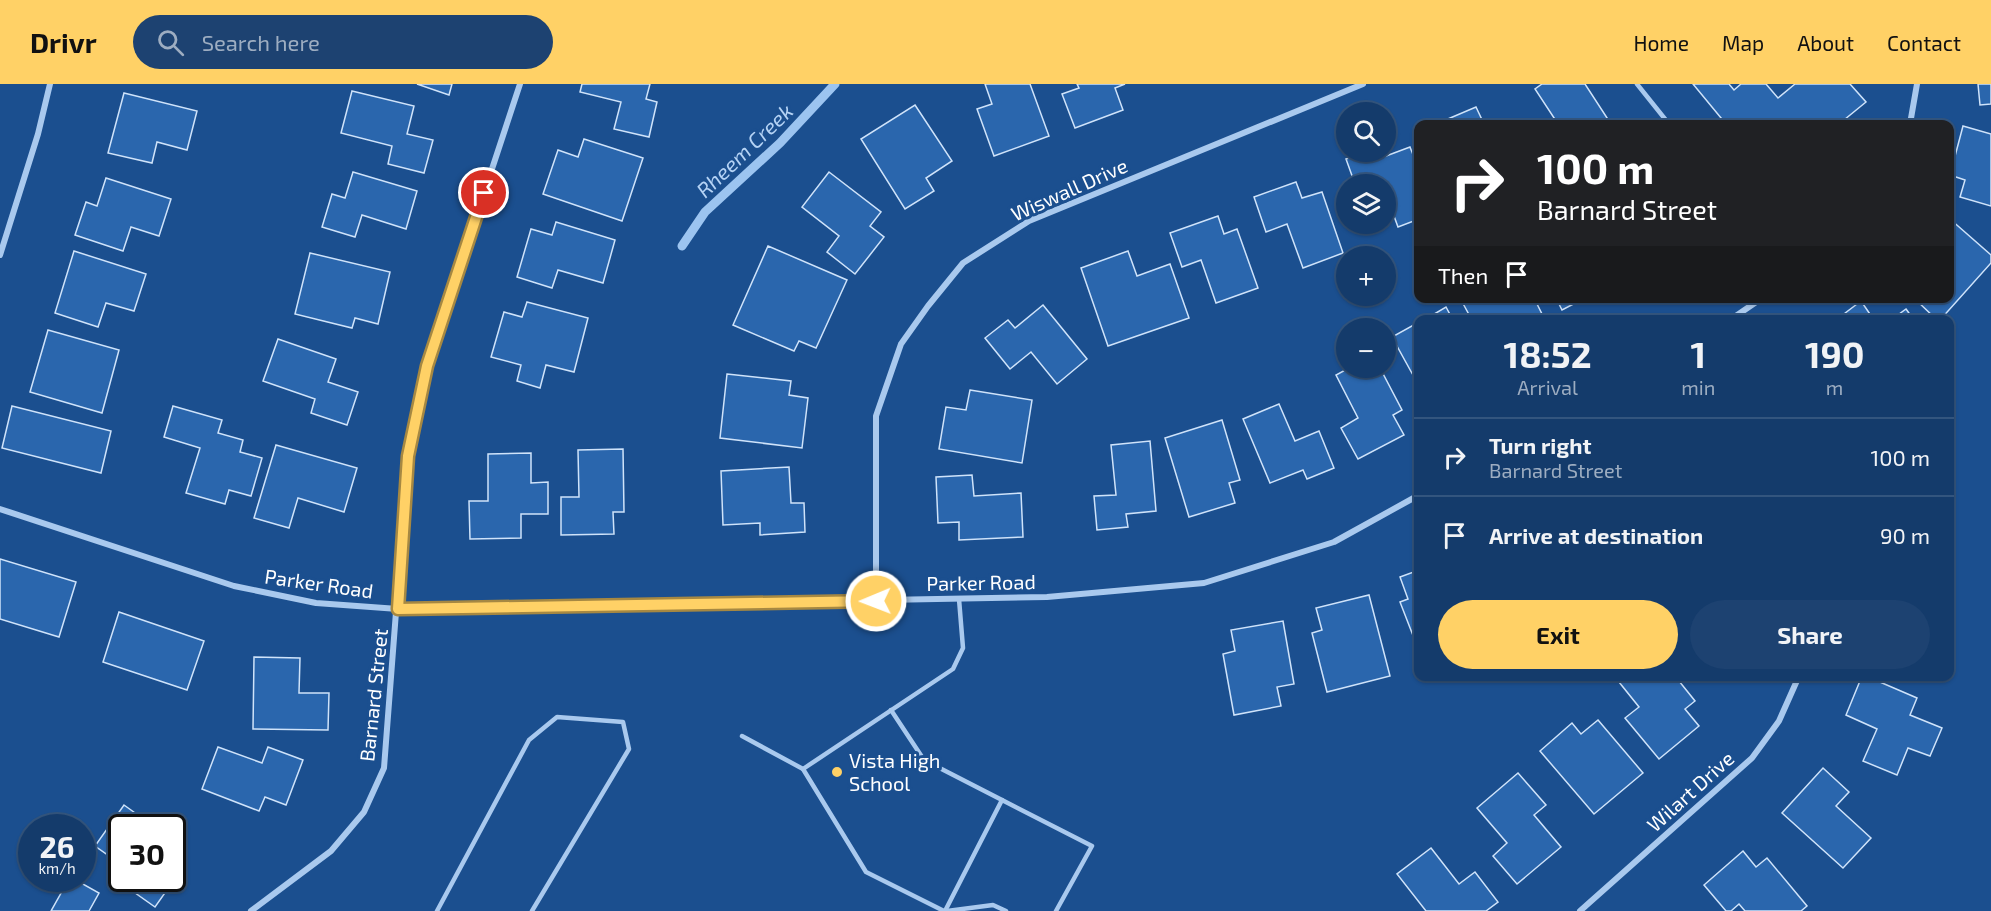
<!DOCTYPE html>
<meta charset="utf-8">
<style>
:root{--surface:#143b6b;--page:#1d4271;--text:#f1f3f6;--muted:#9dadc1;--line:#33557e;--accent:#ffd166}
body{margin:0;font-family:"Exo 2",sans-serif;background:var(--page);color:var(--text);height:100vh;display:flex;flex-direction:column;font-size:22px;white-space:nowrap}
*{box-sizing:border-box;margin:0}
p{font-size:20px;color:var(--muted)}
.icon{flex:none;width:33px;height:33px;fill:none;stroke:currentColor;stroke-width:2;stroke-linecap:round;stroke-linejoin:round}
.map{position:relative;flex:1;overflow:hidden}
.drawer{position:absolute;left:1414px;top:231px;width:540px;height:366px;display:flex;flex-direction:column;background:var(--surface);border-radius:12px;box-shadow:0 2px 4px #0004,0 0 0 2px var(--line)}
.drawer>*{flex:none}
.banner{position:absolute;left:1414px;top:36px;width:540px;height:183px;border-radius:12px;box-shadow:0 2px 4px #0004,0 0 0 2px var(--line);background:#202124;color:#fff;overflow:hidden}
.buttons{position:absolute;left:1336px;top:18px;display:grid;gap:12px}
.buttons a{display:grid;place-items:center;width:60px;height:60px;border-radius:50%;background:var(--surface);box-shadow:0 2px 4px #0004,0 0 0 2px var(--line);font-size:30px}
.speed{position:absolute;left:18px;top:730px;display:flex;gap:12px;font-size:30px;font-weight:700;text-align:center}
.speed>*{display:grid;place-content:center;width:78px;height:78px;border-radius:50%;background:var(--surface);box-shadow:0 2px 4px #0004,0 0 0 2px var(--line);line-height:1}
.speed small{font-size:15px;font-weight:400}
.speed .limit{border:3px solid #111;border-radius:9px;background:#fff;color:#111}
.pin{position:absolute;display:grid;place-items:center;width:51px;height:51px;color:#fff;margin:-26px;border:3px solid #fff;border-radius:50%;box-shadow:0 2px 6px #0007}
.me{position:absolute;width:66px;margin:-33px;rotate:269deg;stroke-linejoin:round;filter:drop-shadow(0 0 4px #0008)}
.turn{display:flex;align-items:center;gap:21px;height:126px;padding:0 24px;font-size:27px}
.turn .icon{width:78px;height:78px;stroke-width:2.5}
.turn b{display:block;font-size:42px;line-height:51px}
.then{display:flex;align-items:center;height:57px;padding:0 24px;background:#0003;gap:12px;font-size:22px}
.eta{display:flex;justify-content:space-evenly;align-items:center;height:102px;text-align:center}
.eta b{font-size:36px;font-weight:700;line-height:42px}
.action{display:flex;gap:12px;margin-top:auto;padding:12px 24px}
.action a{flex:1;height:69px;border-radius:36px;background:var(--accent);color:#111;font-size:24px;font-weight:700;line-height:69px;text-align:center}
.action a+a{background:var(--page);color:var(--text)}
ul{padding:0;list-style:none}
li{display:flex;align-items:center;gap:18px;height:78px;padding:0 24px;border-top:2px solid var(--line)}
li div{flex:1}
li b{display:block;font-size:22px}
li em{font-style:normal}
header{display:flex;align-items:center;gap:36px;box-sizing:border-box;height:84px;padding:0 30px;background:var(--accent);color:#111}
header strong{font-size:28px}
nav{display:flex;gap:33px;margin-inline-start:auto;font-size:21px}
.search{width:420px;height:54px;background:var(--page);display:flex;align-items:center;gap:15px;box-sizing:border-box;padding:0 21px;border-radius:33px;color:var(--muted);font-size:22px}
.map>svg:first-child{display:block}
</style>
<header>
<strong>Drivr</strong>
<div class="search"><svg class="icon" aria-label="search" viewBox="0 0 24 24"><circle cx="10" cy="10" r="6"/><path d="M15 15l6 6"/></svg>Search here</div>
<nav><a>Home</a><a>Map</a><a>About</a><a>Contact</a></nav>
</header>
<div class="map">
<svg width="1991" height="827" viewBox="0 0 1991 827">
<rect width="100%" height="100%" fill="#1b4f8f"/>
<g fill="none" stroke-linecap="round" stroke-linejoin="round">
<path stroke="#9cc4f0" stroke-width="9" d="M682,162L705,128L780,59L835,0"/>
</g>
<g fill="#2a66ad" stroke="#cfe3fa" stroke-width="1.5">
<path d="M417,0H452L449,11Z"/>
<path d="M582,0H650L646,15L657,18L649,53L614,45L621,18L580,8Z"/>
<path d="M985,0H1030L1049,52L994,72L977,25L992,20Z"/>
<path d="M1077,0H1125L1115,4L1123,26L1075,44L1062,10L1079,4Z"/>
<path d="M1542,0H1585L1611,40H1558L1535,5Z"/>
<path d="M1693,0H1729L1734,6L1741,0H1766L1778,14L1795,0H1850L1866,18L1839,40H1726Z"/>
<path d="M1978,0H1991V20L1980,21Z"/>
<path d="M352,7L414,22L407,50L433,56L424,89L388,80L392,62L341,49Z"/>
<path d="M124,9L197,27L187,66L157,58L152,79L108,69Z"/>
<path d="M915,21L952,77L926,94L934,107L905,125L861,55Z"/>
<path d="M1476,23L1484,40H1436Z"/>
<path d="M1963,42L1991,50V122L1960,113L1965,96L1950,91Z"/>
<path d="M584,55L643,74L622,137L543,110L558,66L578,73Z"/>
<path d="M1410,63L1419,86V135L1398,143L1386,110V100H1355L1346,75L1367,68H1374L1378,75Z"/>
<path d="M353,88L417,107L406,145L362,131L355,153L322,143L332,110L345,114Z"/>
<path d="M829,88L881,128L870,142L884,153L855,190L827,168L839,152L802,123Z"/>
<path d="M106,94L171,115L159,152L131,143L123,167L75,151L86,118L97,122Z"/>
<path d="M1296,98L1302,114L1322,108L1343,169L1303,184L1287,140L1266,148L1254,113Z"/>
<path d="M1218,132L1224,150L1237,145L1258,204L1216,219L1201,176L1182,183L1170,149Z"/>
<path d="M1950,135L1991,171V179L1940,236H1937L1914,214H1950Z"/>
<path d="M556,138L615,156L603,199L558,186L552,204L517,193L531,145L552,151Z"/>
<path d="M768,162L847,196L816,264L799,257L794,267L733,241Z"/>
<path d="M74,167L146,190L134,227L106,219L98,243L55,229Z"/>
<path d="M1128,167L1137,192L1170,180L1189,234L1108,262L1081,184Z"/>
<path d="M310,169L390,188L378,240L355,234L352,244L295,230Z"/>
<path d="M1460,214H1534L1545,236H1472Z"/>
<path d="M1556,214H1585L1562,226Z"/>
<path d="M1861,217L1874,236H1836Z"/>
<path d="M527,218L588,234L574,288L546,281L540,304L517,297L521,281L491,273L504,228L522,233Z"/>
<path d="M1043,221L1087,275L1057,300L1031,268L1010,285L985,254L1008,236L1015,244Z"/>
<path d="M1446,223L1453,236H1424Z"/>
<path d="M1906,225L1914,236H1891Z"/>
<path d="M1419,238V302L1392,253Z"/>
<path d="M48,246L119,266L102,329L30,308Z"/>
<path d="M278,255L336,275L328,298L358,308L347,341L311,329L315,315L263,297Z"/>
<path d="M1349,284H1380L1402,326L1393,331L1404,351L1358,375L1341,344L1358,334L1336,291Z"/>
<path d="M727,290L791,297L789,311L808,314L802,364L720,354Z"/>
<path d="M970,306L1032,316L1022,379L939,365L946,323L966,326Z"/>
<path d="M1279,320L1295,357L1319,347L1334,384L1307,395L1303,386L1270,399L1243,335Z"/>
<path d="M12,322L111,347L101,389L2,364Z"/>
<path d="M173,322L222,336L218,349L243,356L240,368L262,374L251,412L229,406L225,420L186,409L200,364L164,353Z"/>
<path d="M1222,336L1240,396L1229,399L1235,419L1189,433L1165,354Z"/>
<path d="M1150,357L1156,427L1126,430L1128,443L1097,446L1094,412L1116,411L1111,361Z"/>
<path d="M276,361L357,384L344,428L298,414L289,444L254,434Z"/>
<path d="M623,365L624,428H613L614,450L561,451V413H579L578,366Z"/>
<path d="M531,369V399L548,398V430H521V454L470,455L469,417H488V370Z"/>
<path d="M789,383L791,419H804L805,448L760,451V439L723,441L721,387Z"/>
<path d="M972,391L974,412L1021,409L1023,453L959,456V438L938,439L936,393Z"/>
<path d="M0,475L76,498L59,553L0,535Z"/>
<path d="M1419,486V567L1400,518L1408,515L1400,493Z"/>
<path d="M1369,511L1390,592L1327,608L1312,549L1322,546L1316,524Z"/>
<path d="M119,528L204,557L187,606L103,578Z"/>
<path d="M1283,537L1294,600L1277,603L1281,622L1234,631L1223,570L1235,567L1231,546Z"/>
<path d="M254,573L300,574L299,609H329L328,646L253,645Z"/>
<path d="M1626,592H1675L1695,617L1685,625L1699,642L1659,675L1625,634L1639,623L1619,598Z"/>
<path d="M1862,592H1866L1917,614L1910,631L1942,644L1930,672L1908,664L1897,691L1863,677L1877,645L1846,631Z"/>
<path d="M1598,636L1643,689L1594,730L1540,667L1572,639L1581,650Z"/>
<path d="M218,663L262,679L268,663L303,676L286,721L265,713L259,727L202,705Z"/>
<path d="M1823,684L1849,708L1836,722L1871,754L1843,784L1782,729Z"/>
<path d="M1518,689L1546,721L1534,731L1561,763L1517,800L1493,772L1507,759L1477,724Z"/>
<path d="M124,721L156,744H122V781L95,762Z"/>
<path d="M1431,764L1459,800L1475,788L1498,818L1486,827H1426L1397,790Z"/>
<path d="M1743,767L1756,783L1767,774L1807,822L1801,827H1745L1739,820L1731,827H1726L1704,801Z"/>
<path d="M172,774L184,782L155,823L124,801L128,795H172Z"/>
<path d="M69,795H74L99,809L89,827H51Z"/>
</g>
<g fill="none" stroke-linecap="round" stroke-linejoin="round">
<g stroke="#a9c9ee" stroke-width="4.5">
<path d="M1637,0L1669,40"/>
<path d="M891,626L924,676L1002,716L945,827"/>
<path d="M742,652L803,685"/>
<path d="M1002,716L1092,762L1056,827"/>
<path d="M437,827L529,656L557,633L623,638L629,665L532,827"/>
<path d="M944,827L866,788L803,685L953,585L963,564L959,515"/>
<path d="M947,827L993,821L1006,827"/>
</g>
<g stroke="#a9c9ee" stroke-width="6">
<path d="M1910,40L1917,0"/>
<path d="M0,171L38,50L50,0"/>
<path d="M1730,236L1762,214"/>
<path d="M0,425L234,502L316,519L398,525L1047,513L1204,499L1334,458L1419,411"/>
<path d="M876,517V332L901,260L928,222L963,179L1029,137L1363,0"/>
<path d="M251,827L331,767L364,728L384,684L408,372L427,282L520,0"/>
<path d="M1580,827L1752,674L1779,637L1799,592"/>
</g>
</g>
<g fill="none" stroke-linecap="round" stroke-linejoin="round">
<g stroke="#a68842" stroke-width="15">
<path id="route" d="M484,109L427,282L408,372L398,525L876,517"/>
</g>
<use href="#route" stroke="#ffd166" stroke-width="10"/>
</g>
<circle fill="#ffd166" stroke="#1b4f8f" stroke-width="2" cx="837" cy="688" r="6"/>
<g text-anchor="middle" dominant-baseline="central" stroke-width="6" stroke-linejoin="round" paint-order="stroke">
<g font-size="20" fill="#fff" stroke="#1b4f8f">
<text transform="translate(1069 105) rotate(-24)">Wiswall Drive</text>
<text transform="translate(981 498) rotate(-1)">Parker Road</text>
<text transform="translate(319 499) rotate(8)">Parker Road</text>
<text transform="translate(373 611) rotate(-84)">Barnard Street</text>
<text transform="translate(1690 707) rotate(-42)">Wilart Drive</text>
</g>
<g font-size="20" fill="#fff" stroke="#1b4f8f" text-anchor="start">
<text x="849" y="676">Vista High<tspan x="849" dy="23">School</tspan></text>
</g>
<g font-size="21" font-style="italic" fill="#b5d3f5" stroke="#1b4f8f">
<text transform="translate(744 66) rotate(-44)">Rheem Creek</text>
</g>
</g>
</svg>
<div class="buttons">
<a><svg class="icon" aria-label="search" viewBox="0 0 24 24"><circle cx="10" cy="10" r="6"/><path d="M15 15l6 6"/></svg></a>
<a><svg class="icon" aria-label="layers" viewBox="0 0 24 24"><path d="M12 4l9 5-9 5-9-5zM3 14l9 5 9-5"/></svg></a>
<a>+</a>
<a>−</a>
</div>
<div class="speed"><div>26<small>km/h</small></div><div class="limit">30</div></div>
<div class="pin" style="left:484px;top:109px;background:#d93025"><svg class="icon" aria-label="arrive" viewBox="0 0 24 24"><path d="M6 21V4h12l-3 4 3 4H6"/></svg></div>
<svg class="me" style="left:876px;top:517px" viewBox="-20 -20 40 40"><circle r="17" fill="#ffd166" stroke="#fff" stroke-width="3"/><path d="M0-11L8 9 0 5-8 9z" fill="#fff"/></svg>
<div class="banner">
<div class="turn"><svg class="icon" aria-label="right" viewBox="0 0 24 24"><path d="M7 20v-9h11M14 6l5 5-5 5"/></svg><div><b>100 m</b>Barnard Street</div></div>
<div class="then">Then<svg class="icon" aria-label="arrive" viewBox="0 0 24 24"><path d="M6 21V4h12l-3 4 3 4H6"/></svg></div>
</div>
<section class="drawer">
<div class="eta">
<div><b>18:52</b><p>Arrival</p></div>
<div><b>1</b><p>min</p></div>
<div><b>190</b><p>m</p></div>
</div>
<ul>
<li><svg class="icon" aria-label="right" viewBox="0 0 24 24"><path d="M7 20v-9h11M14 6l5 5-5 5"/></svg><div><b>Turn right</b><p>Barnard Street</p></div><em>100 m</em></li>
<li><svg class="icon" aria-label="arrive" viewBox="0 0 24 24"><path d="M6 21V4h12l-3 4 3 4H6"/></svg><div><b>Arrive at destination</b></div><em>90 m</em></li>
</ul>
<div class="action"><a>Exit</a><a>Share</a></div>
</section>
</div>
